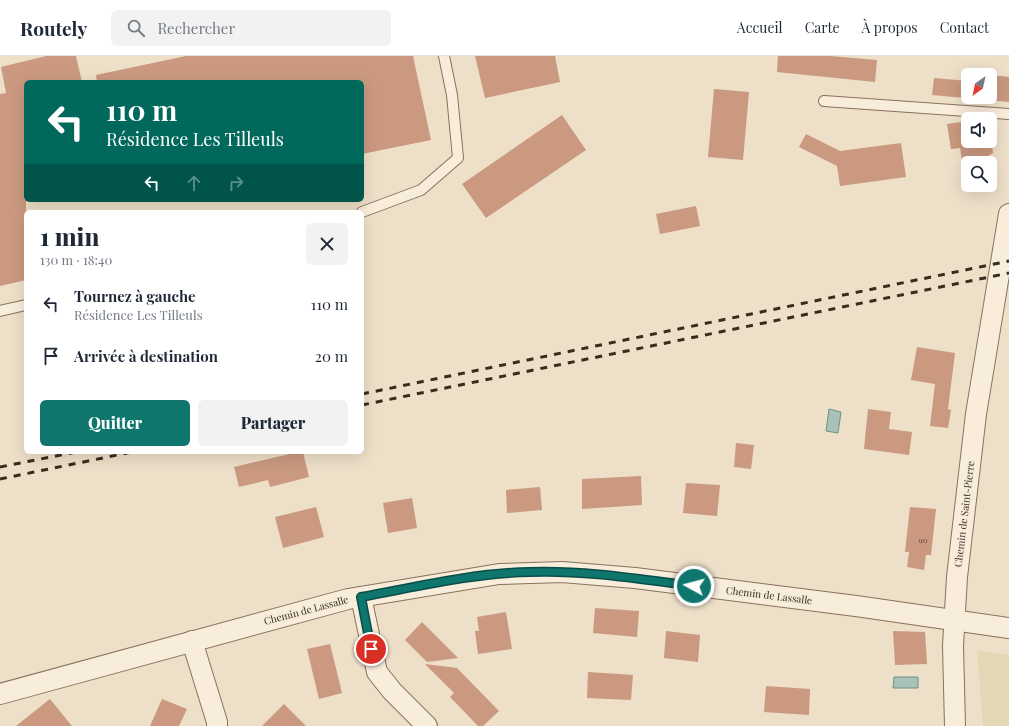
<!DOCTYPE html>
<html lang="fr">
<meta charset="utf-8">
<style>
:root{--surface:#fff;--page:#f2f2f3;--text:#1f2937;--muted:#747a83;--line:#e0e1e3;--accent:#0f766e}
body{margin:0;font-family:"Playfair Display",serif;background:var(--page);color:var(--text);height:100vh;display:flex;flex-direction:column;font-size:15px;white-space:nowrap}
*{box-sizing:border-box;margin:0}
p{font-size:13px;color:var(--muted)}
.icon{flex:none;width:22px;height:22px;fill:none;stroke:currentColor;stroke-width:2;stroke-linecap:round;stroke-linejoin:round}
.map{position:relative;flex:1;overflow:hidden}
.drawer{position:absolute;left:24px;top:154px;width:340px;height:244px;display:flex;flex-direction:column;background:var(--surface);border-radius:6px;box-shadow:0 4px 16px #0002}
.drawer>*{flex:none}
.top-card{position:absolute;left:24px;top:24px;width:340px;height:122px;border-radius:6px;box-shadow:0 4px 16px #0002;background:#00695c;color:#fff;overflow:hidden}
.needle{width:26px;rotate:213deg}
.fabs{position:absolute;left:961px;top:12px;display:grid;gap:8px}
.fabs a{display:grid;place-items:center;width:36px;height:36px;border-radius:6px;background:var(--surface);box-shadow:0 4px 16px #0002;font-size:20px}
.pin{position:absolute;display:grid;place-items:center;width:34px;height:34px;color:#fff;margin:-17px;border:2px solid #fff;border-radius:50%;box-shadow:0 1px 4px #0007}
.me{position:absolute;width:44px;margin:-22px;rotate:277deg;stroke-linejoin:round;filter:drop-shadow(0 0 3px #0008)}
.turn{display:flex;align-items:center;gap:14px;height:84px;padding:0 16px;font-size:18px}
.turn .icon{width:52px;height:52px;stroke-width:2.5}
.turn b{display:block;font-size:28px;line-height:34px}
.lanes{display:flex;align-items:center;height:38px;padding:0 16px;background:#0003;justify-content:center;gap:20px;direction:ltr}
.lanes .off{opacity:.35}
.round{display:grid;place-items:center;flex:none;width:42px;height:42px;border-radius:6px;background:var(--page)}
.overview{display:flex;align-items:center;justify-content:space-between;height:68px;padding:0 16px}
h1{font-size:24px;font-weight:800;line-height:30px}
.primary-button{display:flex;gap:8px;margin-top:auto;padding:8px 16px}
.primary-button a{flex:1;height:46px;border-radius:6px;background:var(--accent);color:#fff;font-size:16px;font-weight:800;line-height:46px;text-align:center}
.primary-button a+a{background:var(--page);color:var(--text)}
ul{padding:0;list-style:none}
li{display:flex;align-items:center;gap:12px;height:52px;padding:0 16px}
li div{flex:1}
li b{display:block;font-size:15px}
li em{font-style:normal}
header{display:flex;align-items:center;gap:24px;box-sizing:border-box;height:56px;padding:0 20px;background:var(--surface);border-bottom:1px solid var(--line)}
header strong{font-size:19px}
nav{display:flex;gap:22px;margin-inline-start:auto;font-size:14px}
.search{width:280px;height:36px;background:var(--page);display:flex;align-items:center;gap:10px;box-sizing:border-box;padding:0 14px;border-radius:6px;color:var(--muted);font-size:15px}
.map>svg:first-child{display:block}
</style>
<header>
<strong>Routely</strong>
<div class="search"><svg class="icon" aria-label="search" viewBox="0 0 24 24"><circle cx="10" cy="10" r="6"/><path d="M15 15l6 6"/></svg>Rechercher</div>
<nav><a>Accueil</a><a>Carte</a><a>À propos</a><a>Contact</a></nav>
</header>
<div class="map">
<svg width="1009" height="670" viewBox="0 0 1009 670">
<rect width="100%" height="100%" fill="#eddfc8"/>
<path fill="#e3d8b6" d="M977,594L1009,599V670H983Z"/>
<g fill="#a9c2b8" stroke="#6f9085">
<path d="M829,353L841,356L838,377L826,375Z"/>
<path d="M894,621H918V632H893Z"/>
</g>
<g fill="#ca997f">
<path d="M46,0H76L82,26H26V224L0,230V38L6,37L1,11Z"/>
<path d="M186,0H413L431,84L362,98V26H97L96,19Z"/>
<path d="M475,0H555L560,26L485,42Z"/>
<path d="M778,0H830L877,4L875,26L777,16Z"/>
<path d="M982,18L1009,21V46L932,39L934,22L968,25V41H990V19Z"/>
<path d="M714,33L749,36L743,104L708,101Z"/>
<path d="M562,59L586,94L486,162L462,128Z"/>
<path d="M990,63L994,85L992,86L993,97L978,106L963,110L960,92L951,93L947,68L968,65V85H990Z"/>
<path d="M806,78L840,95L901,87L906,121L840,130L837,110L799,91Z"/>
<path d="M696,150L700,170L660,178L656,158Z"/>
<path d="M917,291L955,297L948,353L951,354L948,372L930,370L935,328L911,324Z"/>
<path d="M868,353L891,356L889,373L912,376L909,399L864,393Z"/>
<path d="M736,387L754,389L751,413L734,411Z"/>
<path d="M298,396H303L309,421L270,431L268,424L239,431L234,411Z"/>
<path d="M641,420L642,449L582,453V423Z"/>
<path d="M686,427L720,429L717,460L683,457Z"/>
<path d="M540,431L542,454L507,457L506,434Z"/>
<path d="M412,442L417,472L388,477L383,447Z"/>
<path d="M316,451L324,481L283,492L275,461Z"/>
<path d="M910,451L936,453L931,499H926L924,514L907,511L909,496H905Z"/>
<path d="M595,552L639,555L637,581L593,577Z"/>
<path d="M506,556L512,593L478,598L475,575H479L477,561Z"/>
<path d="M422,566L458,602L427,606L405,584Z"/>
<path d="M666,575L700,579L698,606L664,602Z"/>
<path d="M893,575L925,576L927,608L895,609Z"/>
<path d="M330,588L342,637L319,643L307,593Z"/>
<path d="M425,608L457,612L499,655L483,670H478L450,641L454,637Z"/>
<path d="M588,616L633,619L631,644L587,642Z"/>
<path d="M766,630L810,633L809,659L764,656Z"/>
<path d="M50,643L72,670H16Z"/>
<path d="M162,643L187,653L179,670H150Z"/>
<path d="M284,648L306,670H262Z"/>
</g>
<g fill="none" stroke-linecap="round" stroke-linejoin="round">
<g stroke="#89715d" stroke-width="12">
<g id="lane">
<path d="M824,45L1009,58"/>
<path d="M362,156L421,134L458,102L452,39L444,0"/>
<path d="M0,255L26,249"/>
</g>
</g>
<g stroke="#89715d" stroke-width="22">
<g id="street">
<path d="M361,541L377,616L392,635L427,670"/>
<path d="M192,585L217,666V670"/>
<path d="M0,638L348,543L499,518L562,516L635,522L856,550L1009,572"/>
<path d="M955,670L953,590L957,521L976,358L1009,158"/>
</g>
</g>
<use href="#lane" stroke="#f8eddb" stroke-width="10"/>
<use href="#street" stroke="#f8eddb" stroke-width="20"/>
<g stroke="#3a2b21" stroke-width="3" stroke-dasharray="7 7" stroke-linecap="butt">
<path d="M362,338L1009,205"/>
<path d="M362,349L1009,217"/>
<path d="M0,411L76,396"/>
<path d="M0,423L132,396"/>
</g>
</g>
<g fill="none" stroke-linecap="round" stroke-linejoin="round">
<g stroke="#0a4d48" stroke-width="10">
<path id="route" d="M371,593L361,541C416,531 473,517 530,516C584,514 639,523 694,530"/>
</g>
<use href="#route" stroke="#0f766e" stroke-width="7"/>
</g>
<g text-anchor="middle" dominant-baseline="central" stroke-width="3" stroke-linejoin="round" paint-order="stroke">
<g font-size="8" fill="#5e4638">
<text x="923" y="483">90</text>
</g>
<g font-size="10" fill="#3a2b21" stroke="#f5ead7">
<text transform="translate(964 458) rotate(-83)">Chemin de Saint-Pierre</text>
<text transform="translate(769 539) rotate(7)">Chemin de Lassalle</text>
<text transform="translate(306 554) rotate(-15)">Chemin de Lassalle</text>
</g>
</g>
</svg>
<div class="fabs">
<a><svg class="needle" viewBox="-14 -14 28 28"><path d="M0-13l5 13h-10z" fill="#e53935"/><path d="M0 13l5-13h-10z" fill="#747a83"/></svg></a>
<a><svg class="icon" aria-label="sound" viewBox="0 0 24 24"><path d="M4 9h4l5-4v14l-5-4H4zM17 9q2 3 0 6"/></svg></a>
<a><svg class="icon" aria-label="search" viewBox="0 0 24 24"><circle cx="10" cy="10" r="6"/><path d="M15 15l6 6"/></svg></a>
</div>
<div class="pin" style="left:371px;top:593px;background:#d93025"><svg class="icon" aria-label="arrive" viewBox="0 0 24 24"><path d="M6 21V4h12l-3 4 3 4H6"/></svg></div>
<svg class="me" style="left:694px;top:530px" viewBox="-20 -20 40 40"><circle r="17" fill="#0f766e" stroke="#fff" stroke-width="3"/><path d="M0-11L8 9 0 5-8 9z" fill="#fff"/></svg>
<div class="top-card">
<div class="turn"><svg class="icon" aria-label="left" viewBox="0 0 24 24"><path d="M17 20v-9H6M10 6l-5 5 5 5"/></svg><div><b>110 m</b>Résidence Les Tilleuls</div></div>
<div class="lanes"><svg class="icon" aria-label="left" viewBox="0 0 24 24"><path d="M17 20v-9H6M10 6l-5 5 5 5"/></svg><svg class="icon off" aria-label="ahead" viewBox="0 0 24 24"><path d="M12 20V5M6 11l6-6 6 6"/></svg><svg class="icon off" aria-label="right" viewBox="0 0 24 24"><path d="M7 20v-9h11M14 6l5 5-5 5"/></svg></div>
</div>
<section class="drawer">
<div class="overview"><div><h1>1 min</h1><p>130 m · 18:40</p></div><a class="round"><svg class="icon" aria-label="close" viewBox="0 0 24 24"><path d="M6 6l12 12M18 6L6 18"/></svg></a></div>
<ul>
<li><svg class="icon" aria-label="left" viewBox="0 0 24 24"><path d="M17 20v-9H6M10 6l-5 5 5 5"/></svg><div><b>Tournez à gauche</b><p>Résidence Les Tilleuls</p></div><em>110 m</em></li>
<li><svg class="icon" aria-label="arrive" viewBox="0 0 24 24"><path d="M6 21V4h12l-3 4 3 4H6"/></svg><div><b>Arrivée à destination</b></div><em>20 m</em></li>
</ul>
<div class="primary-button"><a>Quitter</a><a>Partager</a></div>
</section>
</div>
